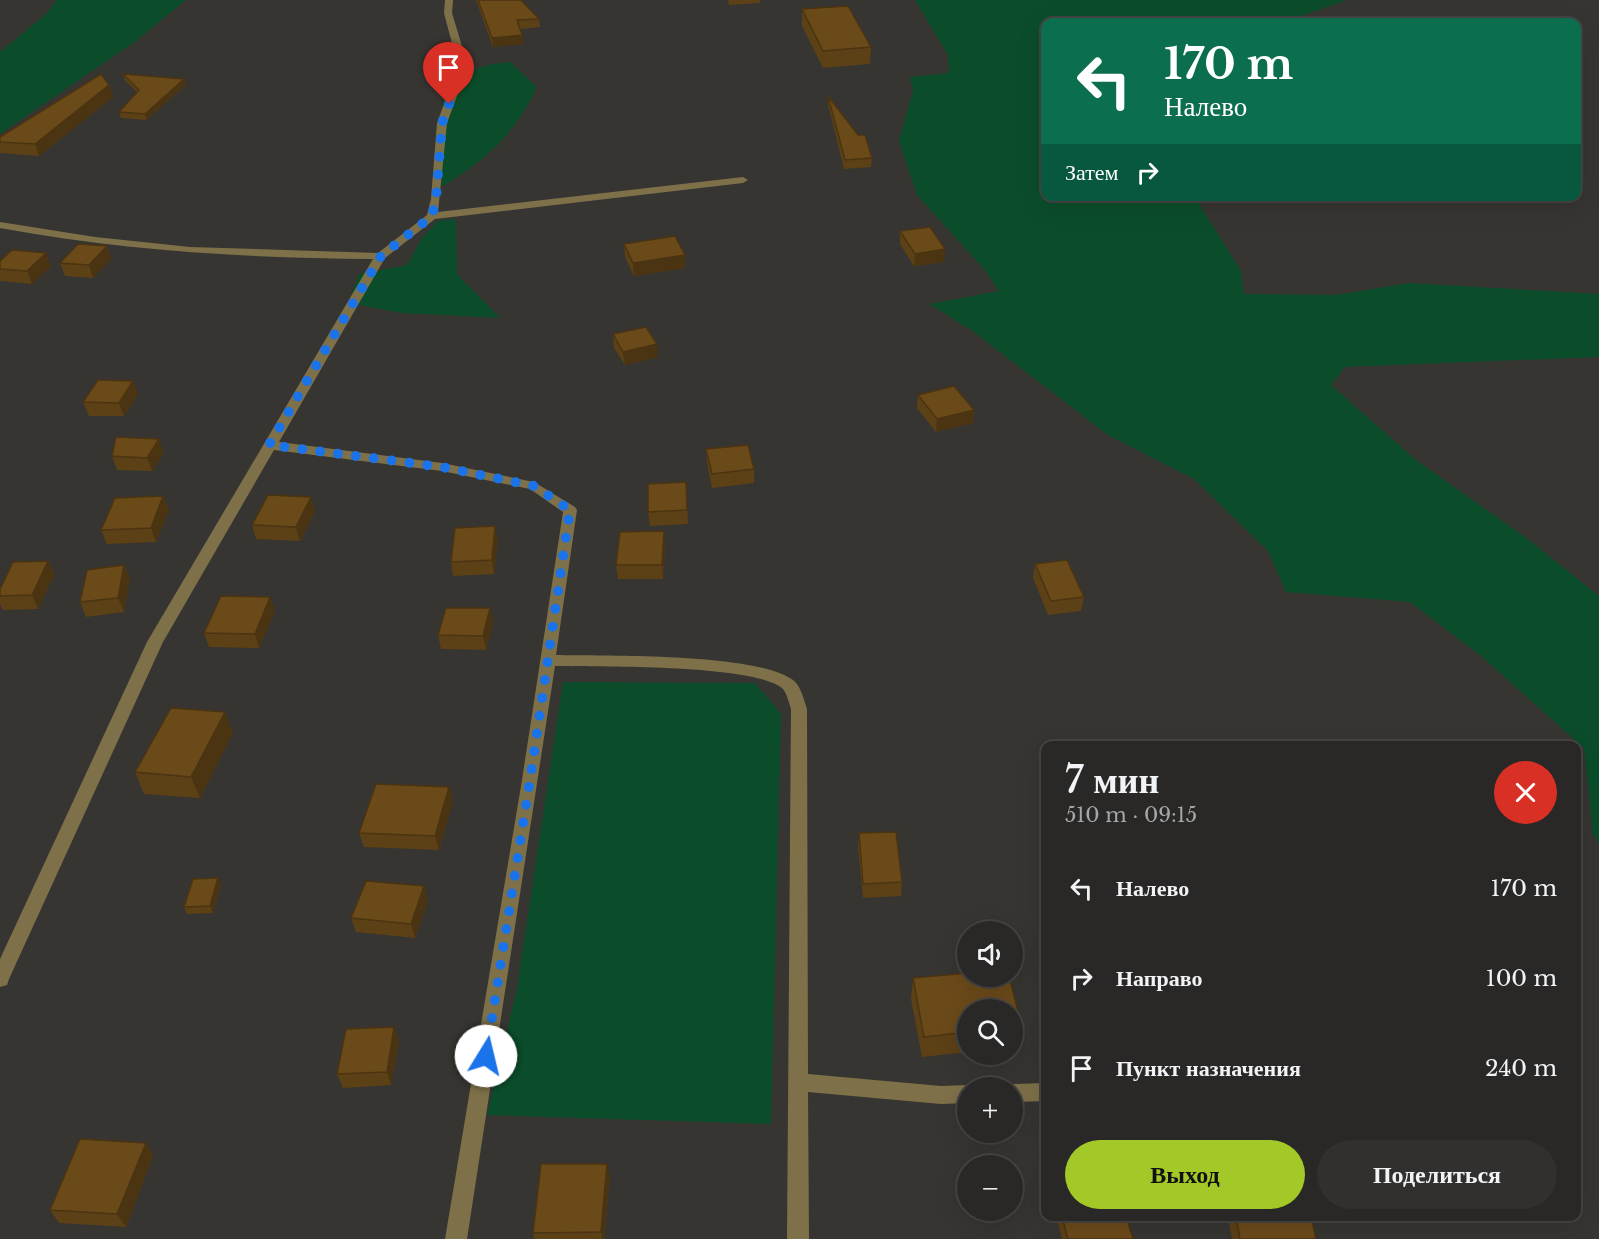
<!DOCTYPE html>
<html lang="ru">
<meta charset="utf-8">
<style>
:root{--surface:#292826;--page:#31302e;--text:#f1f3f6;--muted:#a5a6a7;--line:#454443;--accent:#a2c928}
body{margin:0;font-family:"Libre Baskerville",serif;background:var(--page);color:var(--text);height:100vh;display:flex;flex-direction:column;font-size:22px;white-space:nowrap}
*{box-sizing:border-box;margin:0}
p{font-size:20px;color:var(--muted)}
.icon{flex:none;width:33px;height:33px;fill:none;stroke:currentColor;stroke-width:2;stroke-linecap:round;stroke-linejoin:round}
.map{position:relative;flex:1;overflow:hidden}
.side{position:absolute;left:1041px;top:741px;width:540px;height:480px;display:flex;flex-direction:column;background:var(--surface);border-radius:12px;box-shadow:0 6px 24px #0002,0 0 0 2px var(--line)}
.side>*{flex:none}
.top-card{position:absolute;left:1041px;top:18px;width:540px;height:183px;border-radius:12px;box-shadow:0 6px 24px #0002,0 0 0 2px var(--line);background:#0b6e4f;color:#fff;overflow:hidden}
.tools{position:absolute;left:957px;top:921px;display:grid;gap:12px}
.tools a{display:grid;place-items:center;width:66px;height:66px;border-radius:50%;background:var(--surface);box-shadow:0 6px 24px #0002,0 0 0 2px var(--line);font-size:30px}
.pin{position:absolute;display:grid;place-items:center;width:51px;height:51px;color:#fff;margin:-62px -26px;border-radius:50% 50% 50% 0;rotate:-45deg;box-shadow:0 0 6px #0007}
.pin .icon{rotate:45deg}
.me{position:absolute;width:66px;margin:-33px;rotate:9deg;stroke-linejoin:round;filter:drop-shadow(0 0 4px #0008)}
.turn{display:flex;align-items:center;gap:21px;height:126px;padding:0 24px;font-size:27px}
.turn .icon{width:78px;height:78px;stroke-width:2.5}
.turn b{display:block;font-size:42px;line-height:51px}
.then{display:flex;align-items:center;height:57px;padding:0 24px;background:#0003;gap:12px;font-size:22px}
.round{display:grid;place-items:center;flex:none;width:63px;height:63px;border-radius:32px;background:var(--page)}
.head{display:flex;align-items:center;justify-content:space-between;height:102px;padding:0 24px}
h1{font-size:36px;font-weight:600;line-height:45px}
.cta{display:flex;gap:12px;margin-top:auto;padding:12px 24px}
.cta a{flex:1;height:69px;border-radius:36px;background:var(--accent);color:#111;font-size:24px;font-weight:600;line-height:69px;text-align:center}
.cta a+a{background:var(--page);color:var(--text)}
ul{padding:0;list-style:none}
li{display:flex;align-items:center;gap:18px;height:90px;padding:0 24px}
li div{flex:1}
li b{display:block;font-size:22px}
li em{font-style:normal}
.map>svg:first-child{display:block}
</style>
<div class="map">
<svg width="1599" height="1239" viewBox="0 0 1599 1239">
<rect width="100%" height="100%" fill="#373532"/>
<g fill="#0b4d2b">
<path d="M57,0H186L136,41L0,134V52L45,15Z"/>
<path d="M915,0H1347L1284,22H1046V196L1195,197L1241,271L1244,294L1336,295L1410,283L1599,294V357L1345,367L1331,385L1416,460L1525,537L1599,596V844L1593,834L1584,748L1481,656L1410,602L1286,592L1268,551L1194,479L1108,435L971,330L929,304L999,291L984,269L917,195L899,141L913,90L910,77L949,73L948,55Z"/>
<path d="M510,62L537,87C514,135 487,159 442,187C442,170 439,106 445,94C458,70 486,64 510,62Z"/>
<path d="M456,219L457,274L500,318L401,313L348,303L359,274L407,265L422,238L437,221Z"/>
<path d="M563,682L755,683L781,714L771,1124L487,1115L517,988Z"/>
</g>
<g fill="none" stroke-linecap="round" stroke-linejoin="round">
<g fill="#7e7149" fill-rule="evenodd">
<path d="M445,0H453L452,13L468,66L447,123L438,212L743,177L748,180L743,183L435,219L385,258L279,442L442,463L534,482L575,507L577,510L556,655C605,656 757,653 793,680C801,686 804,700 807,709L808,1074L941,1086L968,1085L975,1088H968V1103L941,1104L808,1092L809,1239H787L791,709C789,703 787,693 782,688C752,664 598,667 555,666L467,1239H445L522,780L563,512L530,489L442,471L274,450L163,642L9,979L7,985L0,987V959L147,642L373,259C248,258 124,251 0,228V222L95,237L190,247L378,253L427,215L431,199L437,123L458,66L444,13Z"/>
<path d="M1046,1083V1101L1012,1102V1088H1005L1012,1084Z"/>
</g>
</g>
<g fill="#5c4016">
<path d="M476,0H521L539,19L540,27L520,29L523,44L493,47Z"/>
<path d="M728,0H760V3L729,5Z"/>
<path d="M802,9L871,47L870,64L823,68L802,26Z"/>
<path d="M123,74L184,79L186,85L146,120L121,118L119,112L137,92L125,80Z"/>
<path d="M109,85L113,97L39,156L0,153V137Z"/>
<path d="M828,96L872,158L871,167L844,169L828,104Z"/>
<path d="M900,231L944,262L914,266L900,244Z"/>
<path d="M624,244L685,268L634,276L625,257Z"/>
<path d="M107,246L111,259L93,278L65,276L60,263Z"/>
<path d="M0,261L51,266L32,284L0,281Z"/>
<path d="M613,334L658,357L625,365L614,348Z"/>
<path d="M133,381L138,394L124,416H89L83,402Z"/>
<path d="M918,395L974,410L973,423L936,432L917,408Z"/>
<path d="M159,439L163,453L152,471L117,470L112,456Z"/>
<path d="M706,449L754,469V483L712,488L707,463Z"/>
<path d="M686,482L688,524L650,526L648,512Z"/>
<path d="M163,496L169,510L156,542L107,544L101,530Z"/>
<path d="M315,511L300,541L256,539L252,525Z"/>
<path d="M498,540L494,574L453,576L451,562Z"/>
<path d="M665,545L663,579H618L616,565Z"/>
<path d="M48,561L54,575L38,609L3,610L0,604V589Z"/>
<path d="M1035,564L1084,597L1081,611L1048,615L1033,578Z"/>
<path d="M124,565L130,579L124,612L86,617L80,602Z"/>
<path d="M270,597L275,611L259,648L209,647L204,633Z"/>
<path d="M493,622L486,650L441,649L438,635Z"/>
<path d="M233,733L200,798L144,794L135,772Z"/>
<path d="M449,787L453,802L439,850L364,847L359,833Z"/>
<path d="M859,833L902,882L901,896L863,898L858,847Z"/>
<path d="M221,885L213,913L187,914L184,907Z"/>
<path d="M424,886L428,900L415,938L356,932L351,918Z"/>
<path d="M968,973V976H1009L1022,1027L1018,1047L1012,1048V1010H968V1052L922,1057L911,999L913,978Z"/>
<path d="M394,1027L399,1041L391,1085L343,1088L337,1074Z"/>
<path d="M146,1143L153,1156L126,1227L59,1223L50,1210Z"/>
<path d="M610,1177L604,1239H534L533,1233Z"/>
<path d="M1056,1216H1126L1133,1239H1062Z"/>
<path d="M1228,1216H1311L1316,1239H1232Z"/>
</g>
<g fill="#4b3412">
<path d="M522,35L523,44L493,47L492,38Z"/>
<path d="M184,79L186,85L146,120L145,114Z"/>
<path d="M109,85L113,97L39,156L35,144Z"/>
<path d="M107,246L111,259L93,278L89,265Z"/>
<path d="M945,249L944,262L914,266L915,254Z"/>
<path d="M46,253L51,266L32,284L27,271Z"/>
<path d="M685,255V268L634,276L633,263Z"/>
<path d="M657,344L658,357L625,365L623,352Z"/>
<path d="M133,381L138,394L124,416L119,403Z"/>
<path d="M974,410L973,423L936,432L937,419Z"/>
<path d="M159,439L163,453L152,471L147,458Z"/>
<path d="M163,496L169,510L156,542L151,528Z"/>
<path d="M311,497L315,511L300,541L296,527Z"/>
<path d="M495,526L498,540L494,574L492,560Z"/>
<path d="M664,531L665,545L663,579L662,565Z"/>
<path d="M48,561L54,575L38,609L32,595Z"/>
<path d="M124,565L130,579L124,612L118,598Z"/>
<path d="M270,597L275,611L259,648L255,634Z"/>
<path d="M490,608L493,622L486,650L483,636Z"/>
<path d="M225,712L233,733L200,798L191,777Z"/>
<path d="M449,787L453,802L439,850L435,836Z"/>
<path d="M218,878L221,885L213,913L210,906Z"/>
<path d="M424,886L428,900L415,938L411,924Z"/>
<path d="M394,1027L399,1041L391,1085L387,1072Z"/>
<path d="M146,1143L153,1156L126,1227L117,1214Z"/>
<path d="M607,1164L610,1177L604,1239H602L601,1232Z"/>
</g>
<g fill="#6b4a1a" stroke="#4b3412" stroke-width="1.5">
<path d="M478,0H521L539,19L517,20L522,35L492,38Z"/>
<path d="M848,6L871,47L823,51L802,9Z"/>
<path d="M101,74L109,85L35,144L0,142V137Z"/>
<path d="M123,74L184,79L145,114L119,112L139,90Z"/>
<path d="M828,96L858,135H865L872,158L845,160Z"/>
<path d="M930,227L945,249L915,254L900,231Z"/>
<path d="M675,236L685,255L633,263L624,244Z"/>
<path d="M78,244L107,246L89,265L60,263Z"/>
<path d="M12,250L46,253L27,271L0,269V261Z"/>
<path d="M646,327L657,344L623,352L613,334Z"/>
<path d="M98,380L133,381L119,403L83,402Z"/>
<path d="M954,386L974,410L937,419L918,395Z"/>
<path d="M116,437L159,439L147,458L112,456Z"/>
<path d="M748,445L754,469L712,474L706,449Z"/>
<path d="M686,482L687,510L648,512V484Z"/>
<path d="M268,495L311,497L296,527L252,525Z"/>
<path d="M163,496L151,528L101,530L115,498Z"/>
<path d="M495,526L492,560L451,562L455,528Z"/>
<path d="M664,531L662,565H616L620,532Z"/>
<path d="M1067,560L1084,597L1051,601L1035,564Z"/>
<path d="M48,561L32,595L0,596V589L13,562Z"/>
<path d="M124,565L118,598L80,602L87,570Z"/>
<path d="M221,596L270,597L255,634L204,633Z"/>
<path d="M446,608H490L483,636L438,635Z"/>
<path d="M171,708L225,712L191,777L135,772Z"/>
<path d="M376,784L449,787L435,836L359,833Z"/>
<path d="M896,832L902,882L863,884L859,833Z"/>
<path d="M218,878L210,906L184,907L193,879Z"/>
<path d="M366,881L424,886L411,924L351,918Z"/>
<path d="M968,973V976H1009L1022,1027L1012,1028V1010H968V1032L924,1037L913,978Z"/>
<path d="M394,1027L387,1072L337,1074L346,1029Z"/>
<path d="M80,1139L146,1143L117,1214L50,1210Z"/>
<path d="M541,1164H607L601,1232L533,1233Z"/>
<path d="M1062,1216H1126L1133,1239H1068Z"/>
<path d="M1236,1216H1311L1316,1239H1240Z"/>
</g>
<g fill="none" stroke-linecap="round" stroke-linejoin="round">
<path stroke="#1a73e8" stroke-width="10" stroke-dasharray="0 18" d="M449,104L442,123L436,199L432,216L381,256L269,445L442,467L534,486L570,510L530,780L486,1056"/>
</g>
</svg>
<div class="tools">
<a><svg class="icon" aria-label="sound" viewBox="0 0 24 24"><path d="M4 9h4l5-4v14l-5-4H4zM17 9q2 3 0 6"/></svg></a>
<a><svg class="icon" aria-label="search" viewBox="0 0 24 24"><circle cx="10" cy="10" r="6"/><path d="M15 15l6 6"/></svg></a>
<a>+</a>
<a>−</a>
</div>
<div class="pin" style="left:449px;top:104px;background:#d93025"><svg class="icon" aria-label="arrive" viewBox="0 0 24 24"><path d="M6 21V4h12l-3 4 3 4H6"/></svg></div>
<svg class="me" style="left:486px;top:1056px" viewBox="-20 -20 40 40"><circle r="19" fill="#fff"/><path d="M0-13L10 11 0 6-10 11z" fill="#1a73e8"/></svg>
<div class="top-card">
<div class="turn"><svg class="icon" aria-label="left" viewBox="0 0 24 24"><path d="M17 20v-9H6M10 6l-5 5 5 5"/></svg><div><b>170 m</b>Налево</div></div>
<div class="then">Затем<svg class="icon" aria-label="right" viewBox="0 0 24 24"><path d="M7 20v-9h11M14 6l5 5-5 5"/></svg></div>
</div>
<section class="side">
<div class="head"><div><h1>7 мин</h1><p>510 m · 09:15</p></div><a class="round" style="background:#d93025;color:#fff"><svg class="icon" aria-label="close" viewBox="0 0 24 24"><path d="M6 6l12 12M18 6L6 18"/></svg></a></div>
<ul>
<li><svg class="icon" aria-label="left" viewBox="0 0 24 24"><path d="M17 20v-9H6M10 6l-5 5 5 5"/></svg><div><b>Налево</b></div><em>170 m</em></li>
<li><svg class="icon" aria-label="right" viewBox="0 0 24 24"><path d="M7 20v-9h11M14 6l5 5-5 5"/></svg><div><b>Направо</b></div><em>100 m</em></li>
<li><svg class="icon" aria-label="arrive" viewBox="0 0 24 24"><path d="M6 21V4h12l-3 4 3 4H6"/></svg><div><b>Пункт назначения</b></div><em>240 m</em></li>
</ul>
<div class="cta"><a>Выход</a><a>Поделиться</a></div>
</section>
</div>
